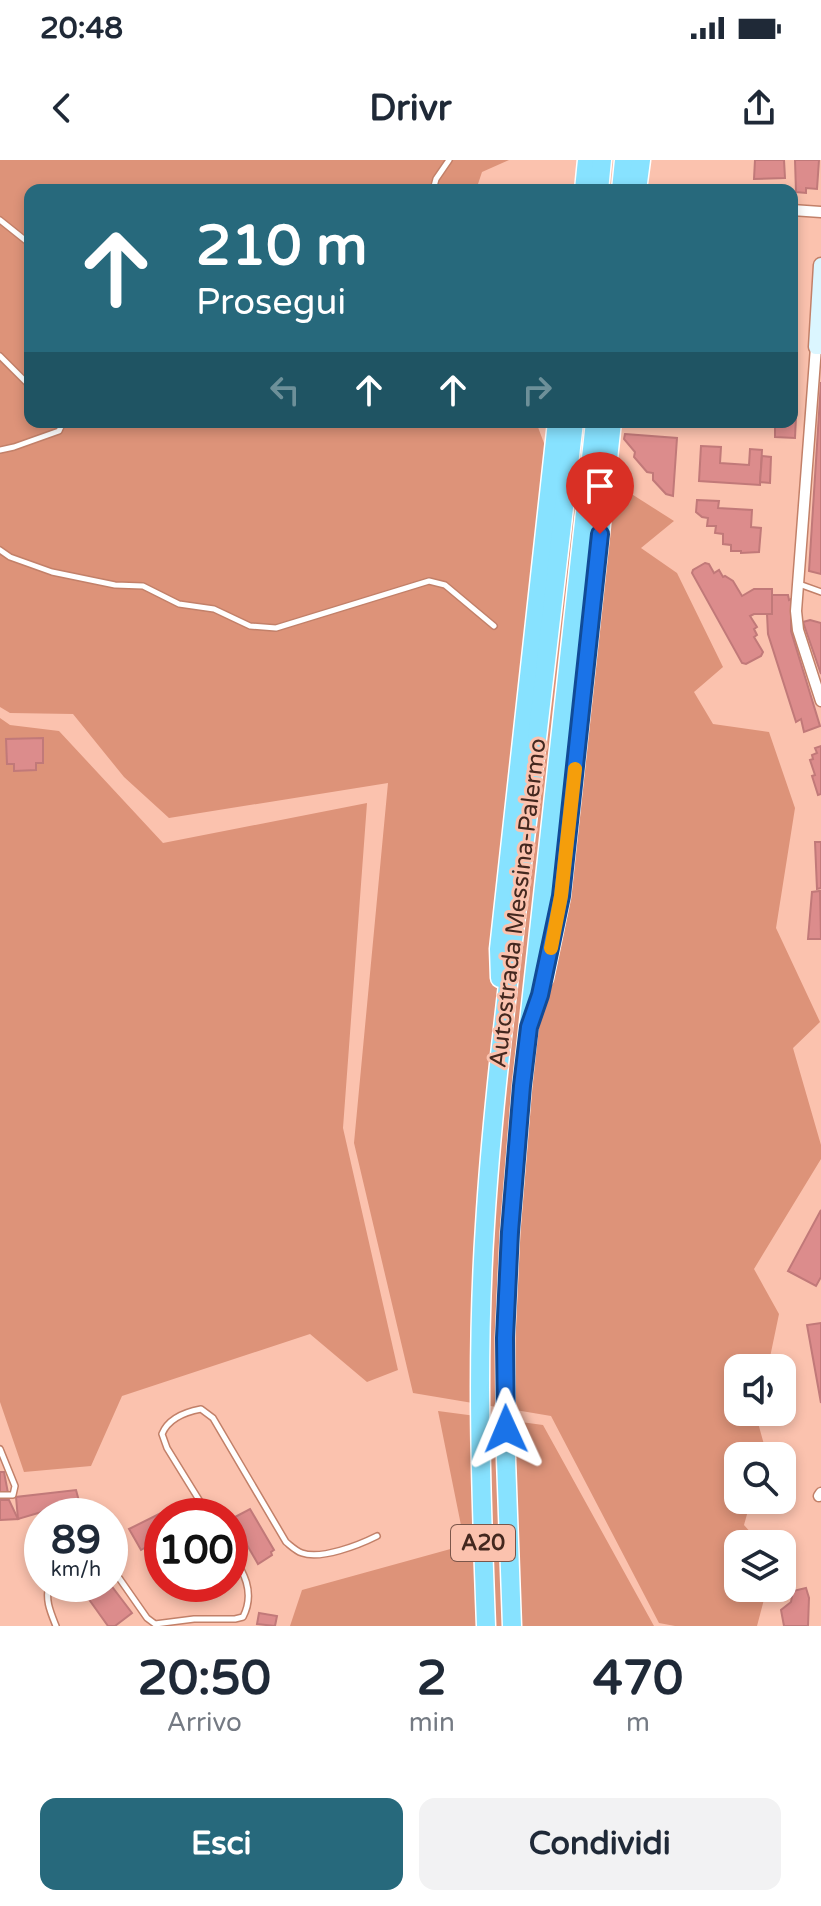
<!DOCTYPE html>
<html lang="it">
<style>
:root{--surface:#fff;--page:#f2f2f3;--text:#1f2937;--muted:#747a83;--accent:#27697c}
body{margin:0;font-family:"Varela Round",sans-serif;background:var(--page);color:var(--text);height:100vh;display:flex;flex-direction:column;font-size:30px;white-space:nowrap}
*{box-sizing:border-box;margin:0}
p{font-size:26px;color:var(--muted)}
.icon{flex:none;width:44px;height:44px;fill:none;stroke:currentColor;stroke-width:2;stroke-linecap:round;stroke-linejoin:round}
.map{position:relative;height:1466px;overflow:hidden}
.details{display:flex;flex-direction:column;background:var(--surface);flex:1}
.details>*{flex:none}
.top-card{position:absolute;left:24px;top:24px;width:774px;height:244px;border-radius:16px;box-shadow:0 4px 12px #0003;background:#27697c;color:#fff;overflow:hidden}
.controls{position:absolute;left:724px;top:1194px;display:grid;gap:16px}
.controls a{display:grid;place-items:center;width:72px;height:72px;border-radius:16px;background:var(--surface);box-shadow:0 4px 12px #0003;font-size:40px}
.speed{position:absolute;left:24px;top:1338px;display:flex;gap:16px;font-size:40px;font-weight:700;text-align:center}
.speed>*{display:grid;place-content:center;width:104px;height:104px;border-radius:50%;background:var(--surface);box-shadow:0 4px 12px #0003;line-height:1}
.speed small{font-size:20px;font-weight:400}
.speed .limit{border:12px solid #d22;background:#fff;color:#111}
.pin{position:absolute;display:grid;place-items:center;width:68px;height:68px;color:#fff;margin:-82px -34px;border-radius:50% 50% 50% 0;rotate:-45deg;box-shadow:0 0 8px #0007}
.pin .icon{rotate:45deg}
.me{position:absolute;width:88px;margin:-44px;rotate:359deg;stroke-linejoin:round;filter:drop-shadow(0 0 6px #0008)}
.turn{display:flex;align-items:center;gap:28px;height:168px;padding:0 40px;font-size:36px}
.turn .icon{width:104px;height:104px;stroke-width:2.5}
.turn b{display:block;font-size:56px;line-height:68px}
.lanes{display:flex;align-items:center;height:76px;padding:0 40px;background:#0003;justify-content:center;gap:40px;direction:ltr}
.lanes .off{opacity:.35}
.eta{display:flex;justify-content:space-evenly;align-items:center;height:136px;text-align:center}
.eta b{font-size:48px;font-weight:700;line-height:56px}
.cta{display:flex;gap:16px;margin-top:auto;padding:16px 40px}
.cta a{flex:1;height:92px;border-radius:16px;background:var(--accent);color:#fff;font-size:32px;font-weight:700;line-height:92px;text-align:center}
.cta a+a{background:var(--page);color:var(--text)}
.status{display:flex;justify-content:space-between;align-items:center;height:56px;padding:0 40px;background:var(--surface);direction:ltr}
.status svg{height:22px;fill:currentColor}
header{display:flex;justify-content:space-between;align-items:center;height:104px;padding:0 40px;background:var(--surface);font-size:36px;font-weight:700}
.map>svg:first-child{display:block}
</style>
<div class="status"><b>20:48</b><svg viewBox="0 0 49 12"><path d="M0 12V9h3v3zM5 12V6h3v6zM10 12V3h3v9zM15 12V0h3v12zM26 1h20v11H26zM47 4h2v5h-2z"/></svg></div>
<header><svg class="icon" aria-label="back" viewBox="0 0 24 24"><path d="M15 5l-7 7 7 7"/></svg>Drivr<svg class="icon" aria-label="share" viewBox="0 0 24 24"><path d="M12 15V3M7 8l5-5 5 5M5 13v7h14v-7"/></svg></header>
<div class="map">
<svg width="821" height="1466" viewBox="0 0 821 1466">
<rect width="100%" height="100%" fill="#fbc2ae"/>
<g fill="#dd9379">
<path d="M0,0H509L482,12L476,30H30V262H536L547,291L619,326L674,361L641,388L677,413L723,507L694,532L713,564L769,572L795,648L776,768L820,862L793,888L821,985V999L754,1109L779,1154L769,1202L765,1208H738V1252H755L765,1288L763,1296H738V1340H751L744,1365L761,1384H738V1428H767L757,1466H675L659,1463L551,1256L413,1233L354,983L388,623L169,658L124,617L73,554L10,553L0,547Z"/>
<path d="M0,558L10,565L59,571L163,683L367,643L343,968L398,1210L367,1222L310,1174L122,1236L91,1306L24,1312L0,1242Z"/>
<path d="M438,1251L543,1265L654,1466H290L302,1430L465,1385Z"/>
</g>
<g fill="#dc8c8c" stroke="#c17979" stroke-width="2">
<path d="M755,0H784L785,18L754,19Z"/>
<path d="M795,0H819L817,29L806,28V33L796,32Z"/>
<path d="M821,222V414L809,411Z"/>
<path d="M792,236H797L795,278L775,277V262H792Z"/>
<path d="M625,274L677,278L673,336L666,334L653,320V313L647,312L634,297L635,292L624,279Z"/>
<path d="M701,286L721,287L720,303L749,305L750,289L762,290L760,325L699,321Z"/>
<path d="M762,296L771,297L770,323L760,322Z"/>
<path d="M697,340L719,341L718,348L752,350L751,367L761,368L759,392L741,393V391H731V385L723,384V374L715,373L716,366H707L708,358L702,357L696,352Z"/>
<path d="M705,403L709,404L714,413L719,410L723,417L725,416L733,421L742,436L754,429H772V454H754L750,456L757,467L754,469L757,475L754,477L763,492L761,496L746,504L742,503L692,413L693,410Z"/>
<path d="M772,435H788L789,440L791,439V471L820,566L804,572L801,559L796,562L768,474L767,454H772Z"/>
<path d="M810,460L821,463V514L803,462Z"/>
<path d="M43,578V603H36V610L14,611V604H7L6,579Z"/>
<path d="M821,586V634L818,635L812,616L815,615L810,600L813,599L812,595L817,593L815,588Z"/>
<path d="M815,682H821V728L817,729Z"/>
<path d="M820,731L821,779H808L812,732Z"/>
<path d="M821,1050V1117L816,1126L788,1111Z"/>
<path d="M821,1163V1243L807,1165Z"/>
<path d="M0,1312H4L8,1333H0Z"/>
<path d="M76,1330L79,1341L18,1359L16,1337Z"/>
<path d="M0,1340H9L18,1359L0,1360Z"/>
<path d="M250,1349L274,1390L271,1392L272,1395L258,1404L236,1366L239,1364L235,1357Z"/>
<path d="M163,1352L166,1356H162V1405L150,1385L141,1390L129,1369Z"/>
<path d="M78,1424H110L132,1453L115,1466H108Z"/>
<path d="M806,1428L809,1438L808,1466H784L781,1450L791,1442L793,1431Z"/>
<path d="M259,1453L277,1456L275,1466L257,1464Z"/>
</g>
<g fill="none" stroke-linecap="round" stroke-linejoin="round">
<g stroke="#c28069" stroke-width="8">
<g id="lane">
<path d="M433,30L436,19L449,0"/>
<path d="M0,60L30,84"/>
<path d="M0,196L30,226"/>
<path d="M0,290L14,287L59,271L63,262"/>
<path d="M0,390L10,397L52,412L115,425L143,426L179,444L214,449L250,466L276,468L429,421L445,425L494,466"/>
<path d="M799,424L821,432"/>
<path d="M0,1289L15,1326L13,1335H0"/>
<path d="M209,1356L167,1288L162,1274C168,1259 185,1252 201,1249L213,1258L286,1382C291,1386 296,1391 302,1393C321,1400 359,1385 377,1376"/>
<path d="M110,1405L147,1458L155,1464L194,1459H235L243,1457C256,1432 243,1411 230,1390"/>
<path d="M49,1424C45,1440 50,1451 56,1466"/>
</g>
</g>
<g stroke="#c28069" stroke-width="13">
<g id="street">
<path d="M792,50L821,52"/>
<path d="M816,187L796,451L798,470L821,541"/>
<path d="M819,1336L821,1333"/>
</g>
</g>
<g stroke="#c28069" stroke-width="17">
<path id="secondary" d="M821,105L816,187H821"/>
</g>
<g stroke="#fff" stroke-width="21">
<g id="highway">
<path d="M584,30L587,0"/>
<path d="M599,30L602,0"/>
<path d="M621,30L624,0"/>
<path d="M637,30L641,0"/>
<path d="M500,818L499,789L557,262"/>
<path d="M544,818L561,736L612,262"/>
<path d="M486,1466C481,1332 476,1199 485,1065C492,950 507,835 520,721C538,568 557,415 574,262"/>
<path d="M512,1466L506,1299L505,1178L510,1072L522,926L595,262"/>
</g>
</g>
<use href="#lane" stroke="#fff" stroke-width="5"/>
<use href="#street" stroke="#fff" stroke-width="10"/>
<use href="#secondary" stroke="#dbf6ff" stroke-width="14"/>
<use href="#highway" stroke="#87e2ff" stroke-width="18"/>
</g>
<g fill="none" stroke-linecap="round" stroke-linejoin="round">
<g stroke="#114b97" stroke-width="20">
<path id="route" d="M506,1269L505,1178L510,1072L522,926L529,867L540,835L561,736L600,374"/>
</g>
<use href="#route" stroke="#1a73e8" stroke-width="14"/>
<path stroke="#f59e0b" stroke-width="14" d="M551,788L561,736L575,609"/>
</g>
<g text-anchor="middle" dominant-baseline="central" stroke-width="6" stroke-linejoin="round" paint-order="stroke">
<rect fill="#fbc2ae" stroke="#7b564a" stroke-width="2" x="451" y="1365" width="64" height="36" rx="6"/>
<g font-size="22" font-weight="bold" fill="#44281f">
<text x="483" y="1383">A20</text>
</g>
<g font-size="24" fill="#44281f" stroke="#fbc2ae">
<text transform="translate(518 743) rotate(-83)">Autostrada Messina-Palermo</text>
</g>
</g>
</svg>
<div class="controls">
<a><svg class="icon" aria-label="sound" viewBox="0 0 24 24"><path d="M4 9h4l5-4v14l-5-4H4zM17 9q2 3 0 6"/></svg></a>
<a><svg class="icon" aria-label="search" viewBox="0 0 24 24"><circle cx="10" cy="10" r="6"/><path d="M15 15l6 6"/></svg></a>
<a><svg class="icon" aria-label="layers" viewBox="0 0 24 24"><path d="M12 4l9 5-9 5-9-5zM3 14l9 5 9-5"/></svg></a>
</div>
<div class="speed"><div>89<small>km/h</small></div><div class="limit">100</div></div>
<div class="pin" style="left:600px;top:374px;background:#d93025"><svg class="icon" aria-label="arrive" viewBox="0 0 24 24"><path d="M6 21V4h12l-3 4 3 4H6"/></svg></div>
<svg class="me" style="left:506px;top:1269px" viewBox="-20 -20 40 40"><path d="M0-17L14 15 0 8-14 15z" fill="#1a73e8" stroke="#fff" stroke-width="4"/></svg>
<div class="top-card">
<div class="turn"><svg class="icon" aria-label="ahead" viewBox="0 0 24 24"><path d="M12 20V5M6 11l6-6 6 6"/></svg><div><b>210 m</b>Prosegui</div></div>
<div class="lanes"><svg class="icon off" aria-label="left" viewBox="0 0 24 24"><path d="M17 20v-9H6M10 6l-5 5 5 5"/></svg><svg class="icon" aria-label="ahead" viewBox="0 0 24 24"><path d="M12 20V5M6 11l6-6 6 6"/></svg><svg class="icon" aria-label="ahead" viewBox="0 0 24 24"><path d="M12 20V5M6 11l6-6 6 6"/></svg><svg class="icon off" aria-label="right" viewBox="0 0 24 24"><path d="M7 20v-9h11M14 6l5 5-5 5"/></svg></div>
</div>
</div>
<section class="details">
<div class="eta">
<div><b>20:50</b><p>Arrivo</p></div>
<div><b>2</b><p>min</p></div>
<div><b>470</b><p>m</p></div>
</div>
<div class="cta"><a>Esci</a><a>Condividi</a></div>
</section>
